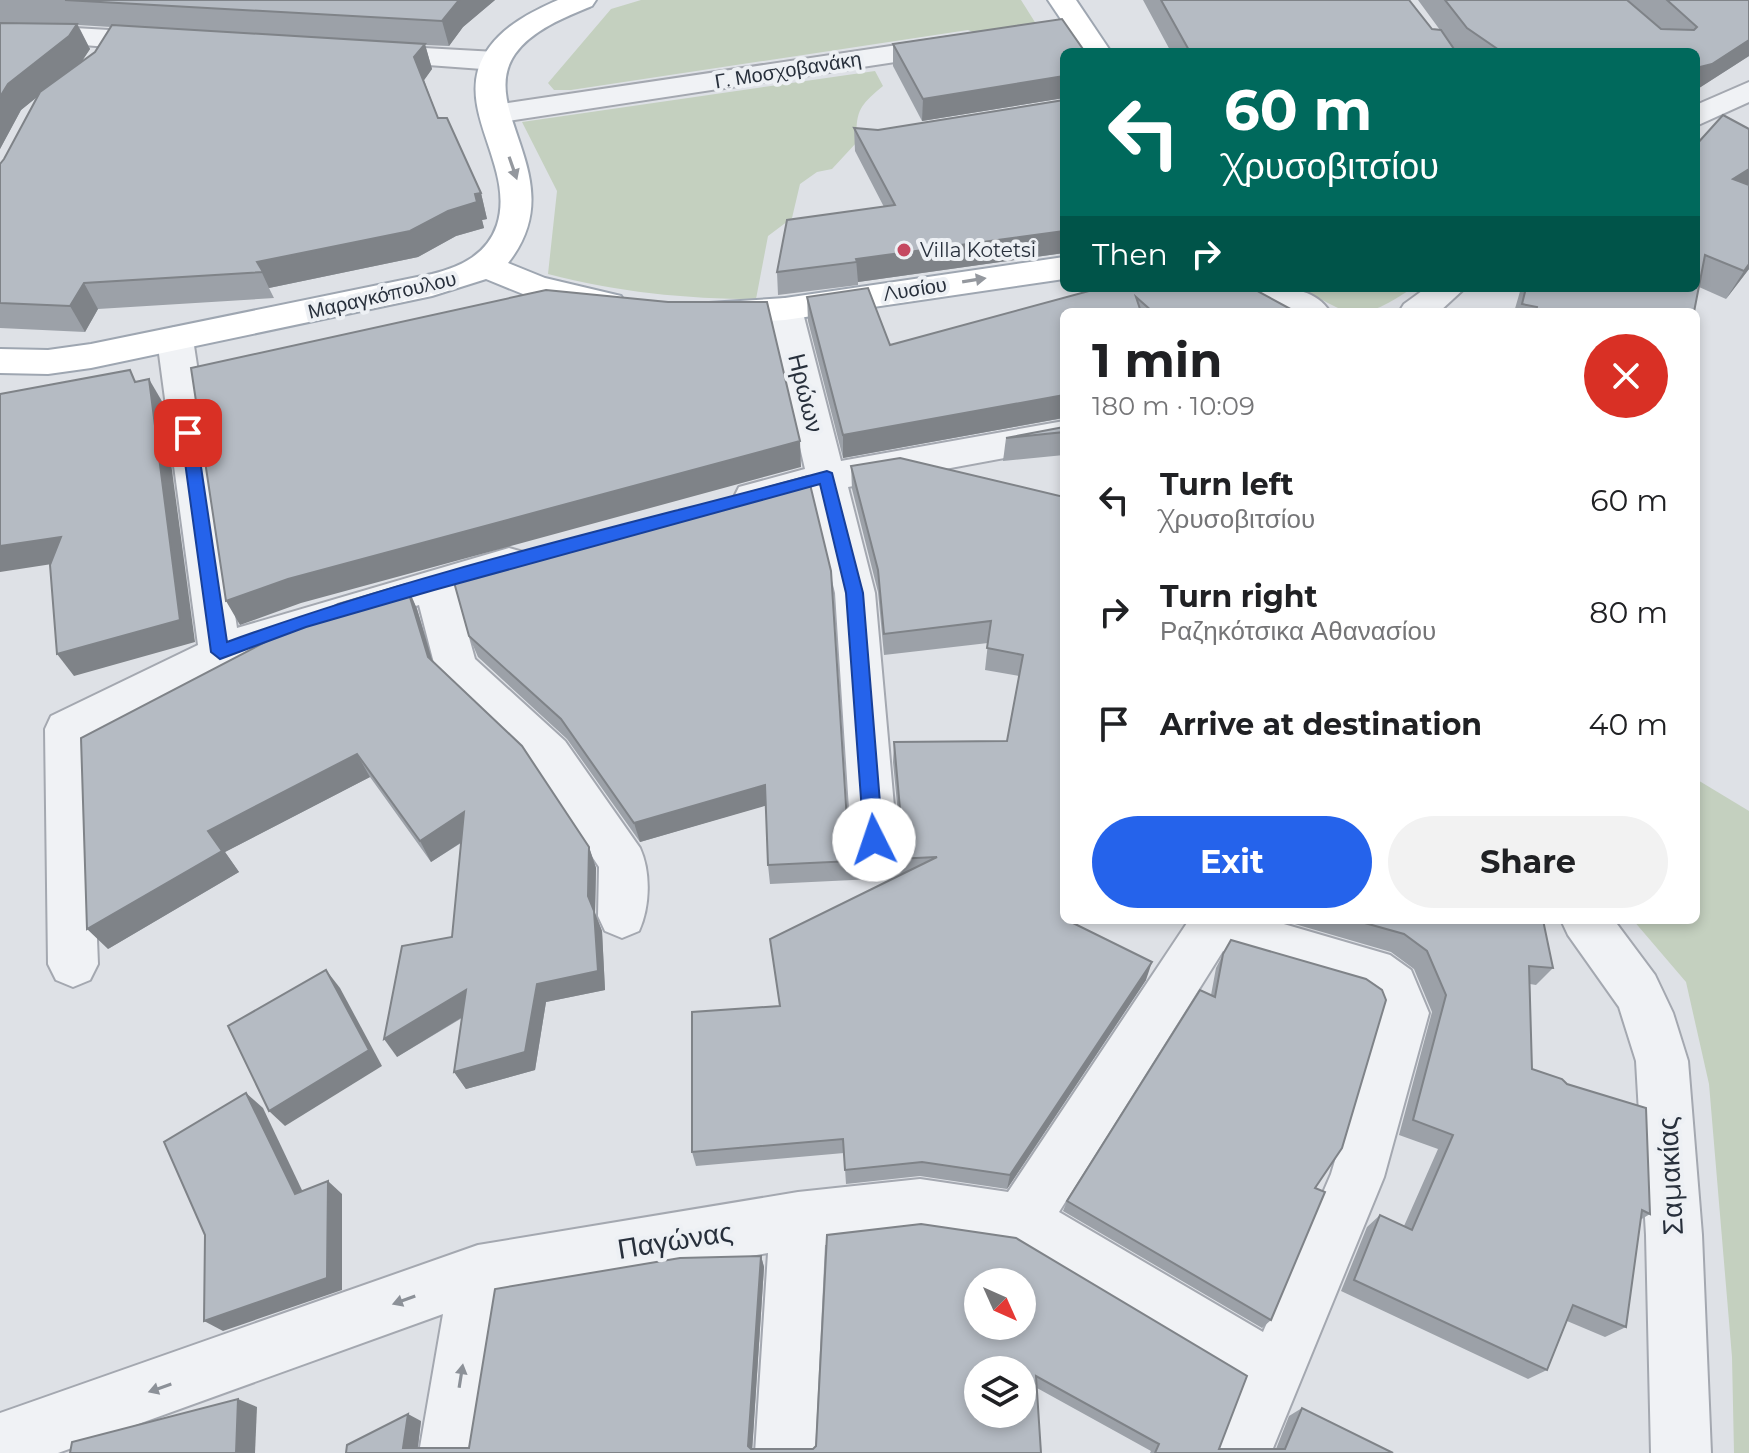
<!DOCTYPE html>
<meta charset="utf-8">
<style>
:root{--surface:#fff;--page:#f2f2f2;--text:#202124;--muted:#757577;--accent:#2563eb}
body{margin:0;font-family:Montserrat,sans-serif;background:var(--page);color:var(--text);height:100vh;display:flex;flex-direction:column;font-size:30px;white-space:nowrap}
*{box-sizing:border-box;margin:0}
p{font-size:26px;color:var(--muted)}
.icon{flex:none;width:44px;height:44px;fill:none;stroke:currentColor;stroke-width:2;stroke-linecap:round;stroke-linejoin:round}
.map{position:relative;flex:1;overflow:hidden}
.details{position:absolute;left:1060px;top:308px;width:640px;height:616px;display:flex;flex-direction:column;background:var(--surface);border-radius:12px;box-shadow:0 4px 12px #0003}
.details>*{flex:none}
.hud{position:absolute;left:1060px;top:48px;width:640px;height:244px;border-radius:12px;box-shadow:0 4px 12px #0003;background:#00695c;color:#fff;overflow:hidden}
.needle{width:52px;rotate:135deg}
.controls{position:absolute;left:964px;top:1268px;display:grid;gap:16px}
.controls a{display:grid;place-items:center;width:72px;height:72px;border-radius:50%;background:var(--surface);box-shadow:0 4px 12px #0003;font-size:40px}
.pin{position:absolute;display:grid;place-items:center;width:68px;height:68px;color:#fff;margin:-34px;border-radius:16px;box-shadow:0 4px 12px #0006}
.me{position:absolute;width:88px;margin:-44px;rotate:356deg;stroke-linejoin:round;filter:drop-shadow(0 0 6px #0008)}
.turn{display:flex;align-items:center;gap:28px;height:168px;padding:0 32px;font-size:36px}
.turn .icon{width:104px;height:104px;stroke-width:2.5}
.turn b{display:block;font-size:56px;line-height:68px}
.then{display:flex;align-items:center;height:76px;padding:0 32px;background:#0003;gap:16px;font-size:30px}
.round{display:grid;place-items:center;flex:none;width:84px;height:84px;border-radius:42px;background:var(--page)}
.headline{display:flex;align-items:center;justify-content:space-between;height:136px;padding:0 32px}
h1{font-size:48px;font-weight:700;line-height:60px}
.cta{display:flex;gap:16px;margin-top:auto;padding:16px 32px}
.cta a{flex:1;height:92px;border-radius:48px;background:var(--accent);color:#fff;font-size:32px;font-weight:700;line-height:92px;text-align:center}
.cta a+a{background:var(--page);color:var(--text)}
ul{padding:0;list-style:none}
li{display:flex;align-items:center;gap:24px;height:112px;padding:0 32px}
li div{flex:1}
li b{display:block;font-size:30px}
li em{font-style:normal}
.map>svg:first-child{display:block}
</style>
<div class="map">
<svg width="1749" height="1453" viewBox="0 0 1749 1453">
<rect width="100%" height="100%" fill="#dee1e6"/>
<g fill="#c4d0bf">
<path d="M641,0H1021L1038,27L980,35L968,30L571,90H554L548,83L611,9Z"/>
<path d="M875,71L883,86C860,105 855,111 857,142L832,169L817,172L800,184L792,218L768,236L756,299C685,299 617,292 548,274L557,191L522,122Z"/>
<path d="M1302,288H1413C1359,322 1356,320 1302,288Z"/>
<path d="M1696,779L1749,811V1453H1734L1732,1357L1709,1084L1686,982L1633,920H1696Z"/>
</g>
<g fill="none" stroke-linecap="round" stroke-linejoin="round">
<g stroke="#a4a8b0" stroke-width="4">
<g id="minor">
<path d="M0,27H57L161,33L171,36L175,42L171,48L161,51L57,43L0,45Z"/>
<path d="M951,37L961,40L965,46L961,52L495,123L484,120L480,114L484,108L495,105Z"/>
<path d="M370,45L496,52L506,55L510,61L506,67L496,70L360,60L356,54L360,48Z"/>
<path d="M1749,82V102L1696,126V105Z"/>
<path d="M1253,288C1281,288 1313,285 1330,312C1302,312 1270,315 1253,288Z"/>
<path d="M1426,288H1465L1439,312H1399L1404,304Z"/>
<path d="M785,298L797,301L802,309L841,461L1064,421V447L848,487L875,593L897,840L890,854L874,860L858,854L851,840L835,593L811,495L753,511L739,507L734,497L739,487L805,469L768,309L773,301Z"/>
<path d="M175,327L187,331L193,339L237,628L509,548L523,552L529,563L523,574L457,594L475,659L565,741L640,848C651,872 650,907 639,931L622,938L605,931L598,916L599,867L533,767L441,679L435,667L419,605L274,648L192,684L89,738L98,964L90,980L73,987L56,980L48,964L45,729L51,716L198,645L157,339L163,331Z"/>
<path d="M1189,920H1270L1390,955L1411,970L1429,1013L1384,1177L1271,1453H1211L1240,1384L1013,1247L920,1233L825,1245L815,1453H755L768,1253L503,1297L479,1453H419L443,1314L58,1453H0V1413L478,1245L798,1192L920,1179L1008,1192ZM1223,951L1358,990L1374,1002L1379,1013L1331,1174L1263,1332L1059,1212Z"/>
<path d="M1561,920H1614L1655,975L1673,1013L1688,1061L1702,1235L1711,1453H1651L1646,1235L1636,1061L1619,1007L1568,935Z"/>
</g>
</g>
<g stroke="#9ea6b1" stroke-width="4">
<g id="major">
<path d="M558,0H596L592,6C565,17 532,30 515,54C476,110 574,180 508,263L545,278L621,296L626,304L621,312L609,315L523,294L486,279L432,296L91,368L48,374L0,373V349L48,350L91,344L432,274C460,267 487,255 497,225C514,171 464,120 478,70C489,33 526,14 558,0Z"/>
<path d="M1048,0H1076L1111,52H1083Z"/>
<path d="M1064,257V279L785,320L709,325L697,322L692,314L697,306L709,303L785,298Z"/>
</g>
</g>
<use href="#minor" fill="#f0f2f5" fill-rule="evenodd"/>
<use href="#major" fill="#fff" fill-rule="evenodd"/>
</g>
<g fill="#9ca1a8" fill-rule="evenodd">
<path d="M0,0H495L463,27L449,46L425,45L432,69L424,80L438,118L481,193L487,219L482,220L484,228L456,236L418,257L269,288L274,298L98,309L85,332L0,328V164L4,159L38,96L21,110L0,149ZM78,25L111,27L95,52L82,61L90,49Z"/>
<path d="M1143,0H1409L1432,29L1440,30L1418,0H1627L1650,20L1628,0H1749V56L1696,90V52H1171Z"/>
<path d="M893,44L1064,52V98L922,121L893,66Z"/>
<path d="M1064,100V253L858,282V285L778,295L777,272L884,207L855,151L854,128L878,130Z"/>
<path d="M1749,129V269L1726,299L1699,287L1694,312H1514L1521,288H1696V145Z"/>
<path d="M1100,288L1296,312H1064V418L843,458L808,321L807,297L890,345Z"/>
<path d="M1064,427V455L1003,461L1006,438Z"/>
<path d="M851,466L1064,497L1063,918L1146,980L1007,1189L920,1176L846,1184L844,1153L696,1166L692,1152L780,1006L894,878L770,884L768,865L766,805L640,842L567,739L478,657L469,636L847,821L857,838L875,844L893,836L899,824L893,762L894,742L1007,741L1019,676L985,670L988,643L884,655L878,592L852,489Z"/>
<path d="M406,584L417,609L433,661L589,847L596,868L595,913L602,931L605,990L546,1002L535,1070L466,1089L454,1072L462,1018L397,1057L452,937L461,843L431,862L370,777L225,852L239,872L108,949Z"/>
<path d="M1281,920H1543L1553,968L1536,985L1530,984L1532,1069L1650,1214L1640,1220L1626,1327L1605,1337L1567,1321L1547,1370L1528,1379L1341,1291L1367,1227L1380,1215L1404,1226L1438,1149L1399,1135L1432,1012L1414,969L1391,952Z"/>
<path d="M1223,954L1315,1188L1271,1320L1262,1328L1063,1211L1067,1201L1211,995L1216,968Z"/>
<path d="M827,1235L1219,1449H1276L1289,1416L1302,1408L1393,1453H1150L1151,1451L1037,1388L1041,1453H346L421,1421L418,1448H469L761,1256L764,1267L752,1449H813L816,1446Z"/>
</g>
<g fill="#7f8388">
<path d="M459,0H495L463,27L449,46L442,21Z"/>
<path d="M77,24L90,49L82,61L21,110L0,149V97L8,84Z"/>
<path d="M1749,40V56L1696,90V68Z"/>
<path d="M425,44L432,69L422,83L414,57Z"/>
<path d="M1064,76V98L922,121L923,99Z"/>
<path d="M1749,169V187L1733,179Z"/>
<path d="M481,193L487,219L482,220L484,228L456,236L418,257L269,288L257,262Z"/>
<path d="M1064,231V253L858,282L856,259Z"/>
<path d="M1749,264V269L1726,299L1744,271Z"/>
<path d="M84,283L98,309L85,332L70,306Z"/>
<path d="M149,379L163,403L195,642L74,676L57,654Z"/>
<path d="M1064,395L1063,418L843,458V435Z"/>
<path d="M800,441L801,467L301,603L240,625L226,601L288,579Z"/>
<path d="M61,537L78,560L0,572V546Z"/>
<path d="M406,584L417,609L438,680L428,657Z"/>
<path d="M357,754L370,777L225,852L239,872L108,949L87,929L208,831Z"/>
<path d="M765,785L768,805L640,842L634,823Z"/>
<path d="M464,812L474,834L431,862L420,841Z"/>
<path d="M589,847L596,868L595,913L602,931L605,990L546,1002L535,1070L466,1089L454,1072L537,984L588,896Z"/>
<path d="M1152,962L1146,980L1007,1189L1010,1175Z"/>
<path d="M326,970L340,988L382,1066L285,1126L269,1111Z"/>
<path d="M466,990L477,1008L397,1057L384,1039Z"/>
<path d="M246,1093L263,1108L310,1207L295,1194Z"/>
<path d="M328,1181L342,1194V1290L223,1331L204,1321Z"/>
<path d="M761,1256L764,1267L752,1453L748,1446Z"/>
<path d="M238,1399L257,1407L255,1453H236Z"/>
<path d="M408,1414L421,1421L417,1453L403,1448Z"/>
</g>
<g fill="#b5bbc3" stroke="#7f8388" stroke-width="2" fill-rule="evenodd">
<path d="M65,0H459L442,21Z"/>
<path d="M1161,0H1409L1432,29L1441,30L1456,52H1190Z"/>
<path d="M1445,0H1627L1661,29L1694,30L1697,27L1667,0H1749V40L1712,64L1696,68V52H1502L1467,28Z"/>
<path d="M1062,19L1085,52H1064V76L923,99L893,44Z"/>
<path d="M0,23L77,24L69,36L8,84L0,97Z"/>
<path d="M112,25L425,44L414,57L438,118H447L481,193L475,194L477,202L448,211L410,231L257,262L263,272L84,283L70,306L0,303V164L4,159L40,92L95,52Z"/>
<path d="M1064,100V231L856,259L857,262L777,272L787,220L895,205L854,128L878,130Z"/>
<path d="M1723,115L1749,129V169L1733,179L1749,185V264L1744,271L1705,255L1694,312H1536L1537,307L1522,304L1526,288H1696V145Z"/>
<path d="M868,288L890,345L1100,288H1252L1296,312H1153L1136,297L1141,312H1064V395L843,435L807,297Z"/>
<path d="M546,290L668,302H767L800,441L288,579L226,601L191,368Z"/>
<path d="M130,370L135,382L149,379L180,620L57,654L50,565L61,537L0,546V394Z"/>
<path d="M1064,427V432L1006,438Z"/>
<path d="M900,458L1064,497L1063,918L1064,920H1067L1152,962L1010,1175L922,1162L845,1170L843,1139L692,1152V1012L780,1006L770,939L937,857L768,865L765,785L634,823L561,719L469,636L452,575L808,476L831,571L847,821L857,838L875,844L893,836L901,820L894,742L1007,741L1023,655L987,648L991,621L884,634L878,570L851,466Z"/>
<path d="M406,584L428,657L522,746L589,847L588,896L594,911L598,971L537,984L525,1052L454,1072L466,990L384,1039L402,946L452,937L464,812L420,841L357,754L208,831L222,851L87,929L81,738L338,604Z"/>
<path d="M1354,920H1543L1553,968L1529,966L1532,1069L1562,1079L1567,1084L1646,1108L1650,1214L1642,1210L1626,1327L1573,1305L1547,1370L1354,1280L1380,1215L1412,1230L1453,1135L1413,1120L1446,995L1427,951L1404,934Z"/>
<path d="M1231,940L1366,979L1382,990L1386,1000L1342,1148L1315,1188L1325,1192L1271,1320L1067,1201L1200,990L1215,997L1223,954Z"/>
<path d="M326,970L369,1050L269,1111L228,1026Z"/>
<path d="M246,1093L295,1194L328,1181L327,1278L204,1321L205,1235L164,1142Z"/>
<path d="M921,1224L1016,1238L1247,1376L1219,1449H1285L1302,1408L1393,1453H1155L1159,1444L1036,1376L1041,1453H346L347,1445L408,1414L403,1448H469L495,1289L680,1258L761,1256L748,1446L751,1449H813L816,1446L827,1235ZM978,1282H1022V1326H978ZM978,1370H1022V1414H978Z"/>
<path d="M238,1399L236,1453H70L72,1442Z"/>
</g>
<defs><path id="oneway-solid" d="M-6-.8H1V-3.2L6.5 0L1 3.2V.8H-6Z" transform="scale(2)"/></defs>
<g fill="#94989e">
<use href="#oneway-solid" transform="translate(513 168) rotate(71)"/>
<use href="#oneway-solid" transform="translate(974 280) rotate(-9)"/>
</g>
<g fill="#8c9198">
<use href="#oneway-solid" transform="translate(404 1300) rotate(160)"/>
<use href="#oneway-solid" transform="translate(461 1376) rotate(-81)"/>
<use href="#oneway-solid" transform="translate(160 1388) rotate(161)"/>
</g>
<path fill="#2563eb" stroke="#184099" stroke-width="2" d="M188,427L196,433L227,642C422,571 627,525 827,471L832,473L863,593L883,840L881,846L874,848L867,846L864,840L846,593L820,484L434,590L306,627L220,659L211,652L181,433Z"/>
<circle fill="#c54961" stroke="#edf0f4" stroke-width="3" cx="904" cy="250" r="8"/>
<g text-anchor="middle" dominant-baseline="central" stroke-width="8" stroke-linejoin="round" paint-order="stroke">
<g font-size="20" fill="#28303c" stroke="#edf0f4">
<text transform="translate(788 70) rotate(-9)">Γ. Μοσχοβανάκη</text>
<text transform="translate(915 289) rotate(-9)">Λυσίου</text>
<text transform="translate(382 295) rotate(-13)">Μαραγκόπουλου</text>
</g>
<g font-size="20" fill="#28303c" stroke="#edf0f4" text-anchor="start">
<text x="920" y="250">Villa Kotetsi</text>
</g>
<g font-size="24" fill="#28303c" stroke="#edf0f4">
<text transform="translate(806 393) rotate(76)">Ηρώων</text>
</g>
<g font-size="28" fill="#28303c" stroke="#edf0f4">
<text transform="translate(1670 1176) rotate(-93)">Σαμακίας</text>
<text transform="translate(675 1240) rotate(-9)">Παγώνας</text>
</g>
</g>
</svg>
<div class="controls">
<a><svg class="needle" viewBox="-14 -14 28 28"><path d="M0-13l5 13h-10z" fill="#e53935"/><path d="M0 13l5-13h-10z" fill="#757577"/></svg></a>
<a><svg class="icon" aria-label="layers" viewBox="0 0 24 24"><path d="M12 4l9 5-9 5-9-5zM3 14l9 5 9-5"/></svg></a>
</div>
<div class="pin" style="left:188px;top:433px;background:#d93025"><svg class="icon" aria-label="arrive" viewBox="0 0 24 24"><path d="M6 21V4h12l-3 4 3 4H6"/></svg></div>
<svg class="me" style="left:874px;top:840px" viewBox="-20 -20 40 40"><circle r="19" fill="#fff"/><path d="M0-13L10 11 0 6-10 11z" fill="#2563eb"/></svg>
<div class="hud">
<div class="turn"><svg class="icon" aria-label="left" viewBox="0 0 24 24"><path d="M17 20v-9H6M10 6l-5 5 5 5"/></svg><div><b>60 m</b>Χρυσοβιτσίου</div></div>
<div class="then">Then<svg class="icon" aria-label="right" viewBox="0 0 24 24"><path d="M7 20v-9h11M14 6l5 5-5 5"/></svg></div>
</div>
<section class="details">
<div class="headline"><div><h1>1 min</h1><p>180 m · 10:09</p></div><a class="round" style="background:#d93025;color:#fff"><svg class="icon" aria-label="close" viewBox="0 0 24 24"><path d="M6 6l12 12M18 6L6 18"/></svg></a></div>
<ul>
<li><svg class="icon" aria-label="left" viewBox="0 0 24 24"><path d="M17 20v-9H6M10 6l-5 5 5 5"/></svg><div><b>Turn left</b><p>Χρυσοβιτσίου</p></div><em>60 m</em></li>
<li><svg class="icon" aria-label="right" viewBox="0 0 24 24"><path d="M7 20v-9h11M14 6l5 5-5 5"/></svg><div><b>Turn right</b><p>Ραζηκότσικα Αθανασίου</p></div><em>80 m</em></li>
<li><svg class="icon" aria-label="arrive" viewBox="0 0 24 24"><path d="M6 21V4h12l-3 4 3 4H6"/></svg><div><b>Arrive at destination</b></div><em>40 m</em></li>
</ul>
<div class="cta"><a>Exit</a><a>Share</a></div>
</section>
</div>
